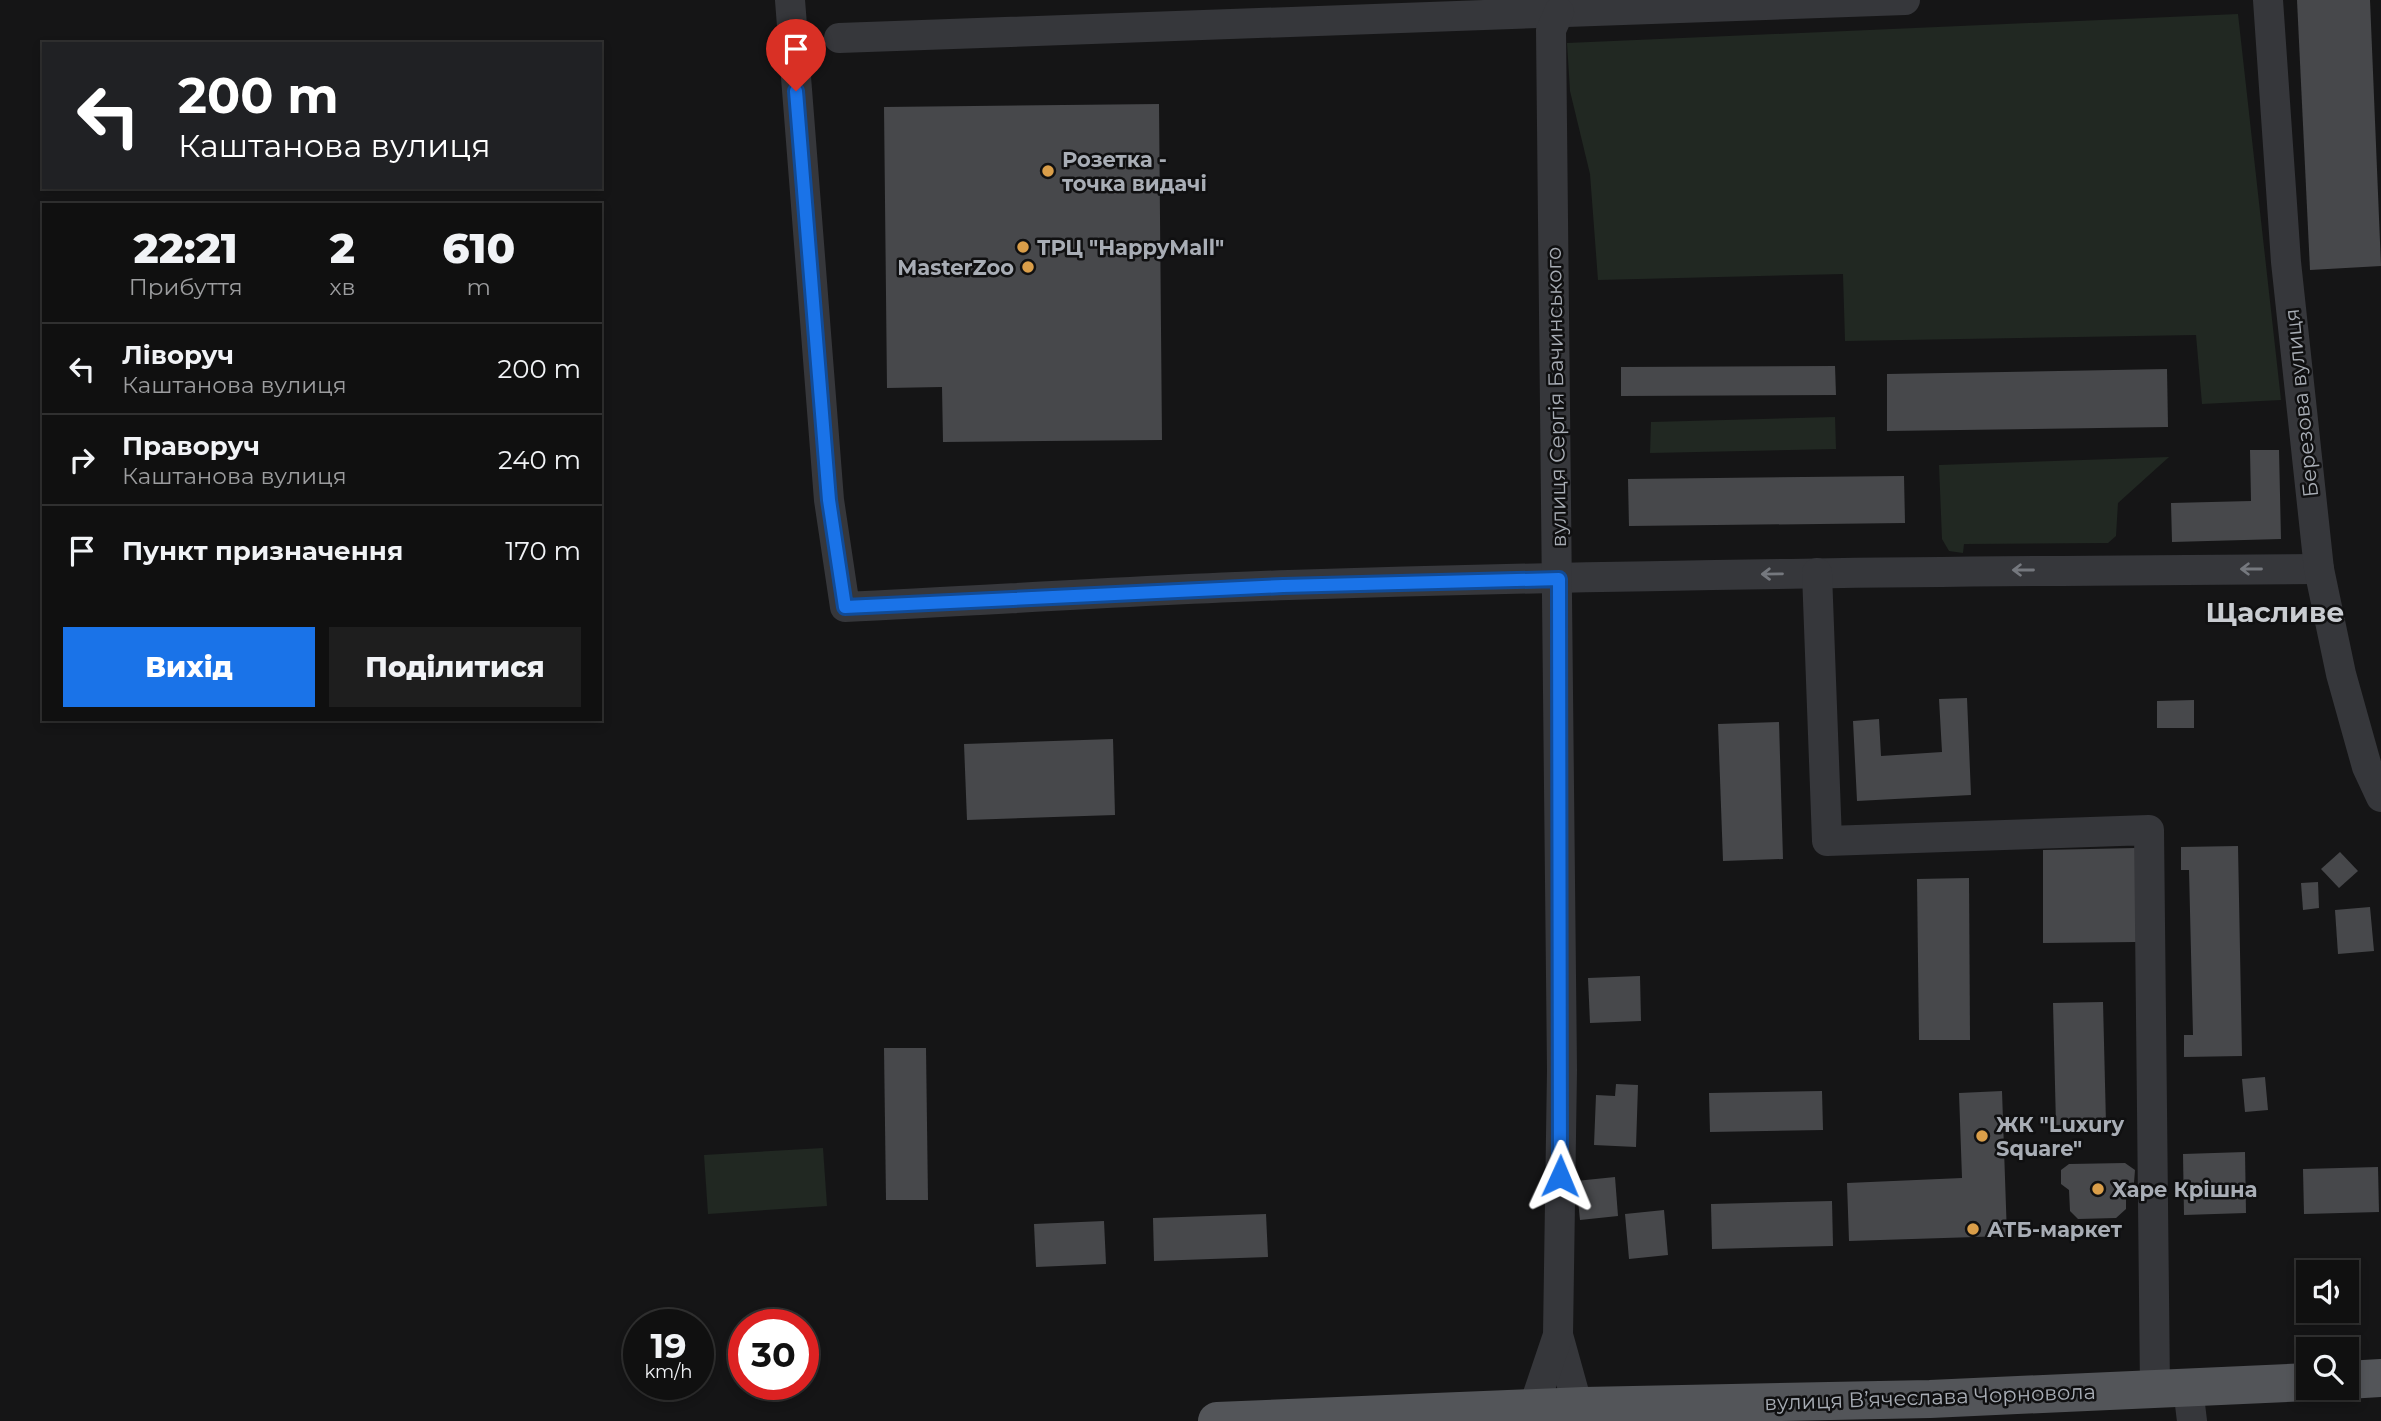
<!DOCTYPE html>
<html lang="uk">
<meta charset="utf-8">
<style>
:root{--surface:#101010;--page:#1e1e1e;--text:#f1f3f6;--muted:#9c9d9f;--line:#303030;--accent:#1a73e8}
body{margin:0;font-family:Montserrat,sans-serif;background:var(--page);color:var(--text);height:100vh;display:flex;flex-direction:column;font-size:26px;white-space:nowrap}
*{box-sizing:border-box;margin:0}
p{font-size:23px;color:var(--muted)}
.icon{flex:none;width:38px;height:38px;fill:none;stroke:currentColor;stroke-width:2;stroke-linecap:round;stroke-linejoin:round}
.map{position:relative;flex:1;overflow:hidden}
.details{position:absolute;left:42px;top:203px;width:560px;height:518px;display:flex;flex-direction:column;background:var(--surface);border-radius:0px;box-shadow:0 4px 10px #0003,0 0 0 2px var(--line)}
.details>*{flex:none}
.banner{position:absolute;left:42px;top:42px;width:560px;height:147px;border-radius:0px;box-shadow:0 4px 10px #0003,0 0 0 2px var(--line);background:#202124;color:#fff;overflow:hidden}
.controls{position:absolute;left:2296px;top:1260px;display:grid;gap:14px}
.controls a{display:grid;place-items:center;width:63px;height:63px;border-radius:0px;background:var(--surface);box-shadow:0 4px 10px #0003,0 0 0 2px var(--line);font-size:35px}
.speed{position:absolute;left:623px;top:1309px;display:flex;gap:14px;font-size:35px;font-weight:700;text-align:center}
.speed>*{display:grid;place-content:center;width:91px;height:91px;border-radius:50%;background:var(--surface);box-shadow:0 4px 10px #0003,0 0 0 2px var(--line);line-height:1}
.speed small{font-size:18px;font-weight:400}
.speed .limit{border:10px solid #d22;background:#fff;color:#111}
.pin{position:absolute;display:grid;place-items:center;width:60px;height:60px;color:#fff;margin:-72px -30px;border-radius:50% 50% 50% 0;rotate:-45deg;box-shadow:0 0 7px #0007}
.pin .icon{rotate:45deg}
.me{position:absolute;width:77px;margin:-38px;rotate:1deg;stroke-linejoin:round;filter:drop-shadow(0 0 5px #0008)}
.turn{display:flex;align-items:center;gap:24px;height:147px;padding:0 21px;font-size:32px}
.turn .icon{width:91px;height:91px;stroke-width:2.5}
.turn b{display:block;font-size:49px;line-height:60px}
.eta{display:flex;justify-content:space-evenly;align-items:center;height:119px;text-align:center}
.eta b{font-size:42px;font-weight:800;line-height:49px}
.primary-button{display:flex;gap:14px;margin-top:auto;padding:14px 21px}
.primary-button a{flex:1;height:80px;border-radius:0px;background:var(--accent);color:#fff;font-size:28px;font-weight:800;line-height:80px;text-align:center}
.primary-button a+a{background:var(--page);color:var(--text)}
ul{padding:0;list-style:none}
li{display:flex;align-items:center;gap:21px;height:91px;padding:0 21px;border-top:2px solid var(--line)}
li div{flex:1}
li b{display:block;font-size:26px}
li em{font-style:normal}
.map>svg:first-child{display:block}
</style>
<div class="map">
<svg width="2381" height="1421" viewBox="0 0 2381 1421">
<rect width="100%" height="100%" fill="#151516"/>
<g fill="#212822">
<path d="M2238,14L2281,400L2202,404L2196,335L1845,341L1843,274L1598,280L1590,174L1570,91L1567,43Z"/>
<path d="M1835,417L1836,449L1650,453L1651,422Z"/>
<path d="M2169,457L2118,503L2116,536L2108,543L1964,544L1963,553L1949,551L1942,539L1939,465Z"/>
<path d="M823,1148L827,1206L708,1214L704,1155Z"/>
</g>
<g fill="#47484b">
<path d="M2297,0H2370L2381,266L2310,270Z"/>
<path d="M1159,104L1162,440L943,442L942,387L887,388L884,107Z"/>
<path d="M1835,366L1836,395L1621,396V367Z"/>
<path d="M2167,369L2168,427L1887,431V374Z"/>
<path d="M2250,450H2279L2281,539L2172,542L2171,503L2251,501Z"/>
<path d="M1904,476L1905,523L1629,526L1628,479Z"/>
<path d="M1967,698L1971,795L1857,801L1853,721L1879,719L1881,756L1942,752L1939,699Z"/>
<path d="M2194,700V728H2157V701Z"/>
<path d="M1779,722L1783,859L1723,861L1718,724Z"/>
<path d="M1113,739L1115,815L967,820L964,744Z"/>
<path d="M2238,846L2242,1056L2184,1057V1035H2193L2189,870H2181V847Z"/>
<path d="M2136,848L2137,942L2043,943V850Z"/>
<path d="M2340,852L2358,871L2339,888L2321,869Z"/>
<path d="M1969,878L1970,1040H1919L1917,879Z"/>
<path d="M2318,882L2319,908L2303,910L2301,883Z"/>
<path d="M2370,907L2374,951L2338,954L2335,910Z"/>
<path d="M1640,976L1641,1021L1590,1023L1588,978Z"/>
<path d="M2103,1002L2106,1124L2056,1125L2053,1003Z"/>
<path d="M884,1048H926L928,1200H886Z"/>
<path d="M2265,1077L2268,1110L2245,1112L2242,1079Z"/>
<path d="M1616,1084L1638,1085L1636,1147L1594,1145L1596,1095L1615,1096Z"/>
<path d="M1822,1091L1823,1130L1710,1132L1709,1093Z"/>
<path d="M2002,1091L2007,1236L1849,1241L1847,1183L1962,1178L1959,1093Z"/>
<path d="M2245,1152L2246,1213L2184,1215L2183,1154Z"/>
<path d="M2125,1163L2135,1170L2134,1183L2126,1190V1209L2116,1218L2078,1219L2070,1211L2069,1190L2061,1184V1170L2069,1164Z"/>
<path d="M2378,1167L2379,1212L2304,1214L2303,1169Z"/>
<path d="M1615,1177L1618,1216L1580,1220L1576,1181Z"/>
<path d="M1832,1201L1833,1246L1712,1249L1711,1204Z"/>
<path d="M1664,1210L1668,1255L1629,1259L1625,1214Z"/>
<path d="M1266,1214L1268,1257L1154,1261L1153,1218Z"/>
<path d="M1104,1221L1106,1264L1036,1267L1034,1224Z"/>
</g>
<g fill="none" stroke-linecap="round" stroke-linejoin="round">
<g stroke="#36373b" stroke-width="30">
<path d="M790,0L829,500L845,607C993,600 1141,590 1289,585C1632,574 1976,571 2319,569"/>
<path d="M2268,0L2286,262L2319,569L2341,674L2367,767L2381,797"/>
<path d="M839,38L1905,0"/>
<path d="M1817,573L1827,841L2149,830L2155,1389"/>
<path d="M1558,1335L1578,1407"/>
<path d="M2188,1388L2192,1421"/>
<path d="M1533,1409L1558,1335L1562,1070L1551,30L1559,12"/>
</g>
<g stroke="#535559" stroke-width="38">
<path d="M2347,1380L2381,1378"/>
<path d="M1217,1421L1584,1406L1930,1399L2308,1382"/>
</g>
</g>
<defs><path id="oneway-shaft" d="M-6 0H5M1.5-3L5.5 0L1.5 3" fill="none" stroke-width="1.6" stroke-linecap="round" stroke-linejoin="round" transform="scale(1.75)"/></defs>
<g stroke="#75787e">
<use href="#oneway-shaft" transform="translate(2251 569) rotate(180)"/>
<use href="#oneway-shaft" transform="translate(2023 570) rotate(180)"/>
<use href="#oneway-shaft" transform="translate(1772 574) rotate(179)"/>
</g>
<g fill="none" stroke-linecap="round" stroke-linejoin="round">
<g stroke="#114b97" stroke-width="18">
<path id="route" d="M796,91L829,500L845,607L1283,586L1559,579L1560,1176"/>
</g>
<use href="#route" stroke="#1a73e8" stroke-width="12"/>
</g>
<g fill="#da9e49" stroke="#101011" stroke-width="2.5">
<circle cx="1048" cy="171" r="7"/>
<circle cx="1023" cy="247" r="7"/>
<circle cx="1028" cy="267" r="7"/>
<circle cx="1982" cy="1136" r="7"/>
<circle cx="2098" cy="1189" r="7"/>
<circle cx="1973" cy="1229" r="7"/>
</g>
<g text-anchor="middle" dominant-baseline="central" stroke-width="5" stroke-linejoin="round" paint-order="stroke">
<g font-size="21" font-weight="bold" fill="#a8adb5" stroke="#101011" text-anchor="start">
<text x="1062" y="159">Розетка -<tspan x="1062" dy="24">точка видачі</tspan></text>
<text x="1037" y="247">ТРЦ "HappyMall"</text>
<text x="1014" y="267" text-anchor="end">MasterZoo</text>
<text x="1996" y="1124">ЖК "Luxury<tspan x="1996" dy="24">Square"</tspan></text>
<text x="2112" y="1189">Харе Крішна</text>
<text x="1987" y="1229">АТБ-маркет</text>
</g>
<g font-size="21" fill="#a8adb5" stroke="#101011">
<text transform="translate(1556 397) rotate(-91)">вулиця Сергія Бачинського</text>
<text transform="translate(2301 403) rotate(-96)">Березова вулиця</text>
<text transform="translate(1930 1397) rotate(-2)">вулиця Вʼячеслава Чорновола</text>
</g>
<g font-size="28" font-weight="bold" fill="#c9ccd1" stroke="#101011">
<text x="2275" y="612">Щасливе</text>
</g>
</g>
</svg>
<div class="controls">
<a><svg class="icon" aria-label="sound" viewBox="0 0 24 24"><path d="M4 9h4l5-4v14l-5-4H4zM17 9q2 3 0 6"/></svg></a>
<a><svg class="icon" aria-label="search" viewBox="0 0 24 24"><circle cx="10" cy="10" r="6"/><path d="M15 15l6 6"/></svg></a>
</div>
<div class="speed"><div>19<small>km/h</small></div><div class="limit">30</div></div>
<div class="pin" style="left:796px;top:91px;background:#d93025"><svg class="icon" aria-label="arrive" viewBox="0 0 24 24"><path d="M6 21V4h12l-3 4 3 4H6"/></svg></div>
<svg class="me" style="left:1560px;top:1176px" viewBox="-20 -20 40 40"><path d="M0-17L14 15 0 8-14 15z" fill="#1a73e8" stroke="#fff" stroke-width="4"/></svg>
<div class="banner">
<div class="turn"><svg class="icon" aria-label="left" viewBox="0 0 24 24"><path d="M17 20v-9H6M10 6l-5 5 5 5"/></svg><div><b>200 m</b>Каштанова вулиця</div></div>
</div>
<section class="details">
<div class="eta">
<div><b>22:21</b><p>Прибуття</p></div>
<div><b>2</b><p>хв</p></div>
<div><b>610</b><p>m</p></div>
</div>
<ul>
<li><svg class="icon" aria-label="left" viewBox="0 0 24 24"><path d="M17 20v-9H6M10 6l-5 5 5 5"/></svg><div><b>Ліворуч</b><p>Каштанова вулиця</p></div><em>200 m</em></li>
<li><svg class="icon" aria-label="right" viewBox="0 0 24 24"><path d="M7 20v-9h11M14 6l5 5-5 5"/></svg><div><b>Праворуч</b><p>Каштанова вулиця</p></div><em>240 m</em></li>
<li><svg class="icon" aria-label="arrive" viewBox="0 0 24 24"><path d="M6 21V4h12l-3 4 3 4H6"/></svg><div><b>Пункт призначення</b></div><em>170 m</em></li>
</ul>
<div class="primary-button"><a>Вихід</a><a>Поділитися</a></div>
</section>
</div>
